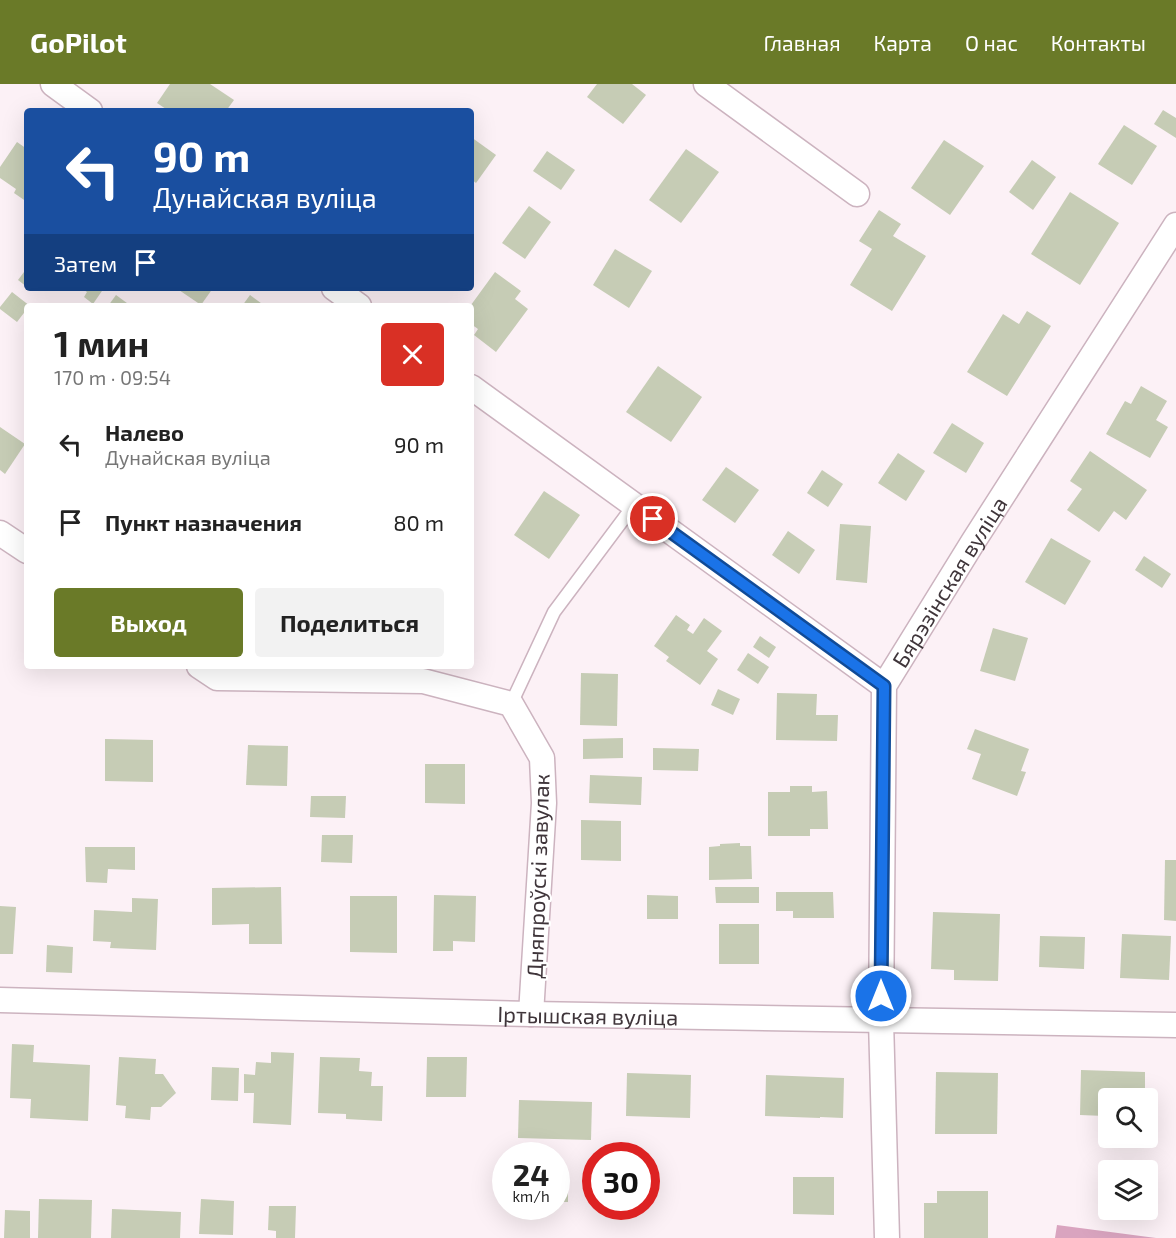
<!DOCTYPE html>
<html lang="ru">
<meta charset="utf-8">
<style>
:root{--surface:#fff;--page:#f2f2f2;--text:#222;--muted:#767676;--accent:#6a7a28}
body{margin:0;font-family:"Exo 2",sans-serif;background:var(--page);color:var(--text);height:100vh;display:flex;flex-direction:column;font-size:22px;white-space:nowrap}
*{box-sizing:border-box;margin:0}
p{font-size:20px;color:var(--muted)}
.icon{flex:none;width:33px;height:33px;fill:none;stroke:currentColor;stroke-width:2;stroke-linecap:round;stroke-linejoin:round}
.map{position:relative;flex:1;overflow:hidden}
.side{position:absolute;left:24px;top:219px;width:450px;height:366px;display:flex;flex-direction:column;background:var(--surface);border-radius:6px;box-shadow:0 6px 24px #0002}
.side>*{flex:none}
.guide{position:absolute;left:24px;top:24px;width:450px;height:183px;border-radius:6px;box-shadow:0 6px 24px #0002;background:#1a4fa0;color:#fff;overflow:hidden}
.controls{position:absolute;left:1098px;top:1004px;display:grid;gap:12px}
.controls a{display:grid;place-items:center;width:60px;height:60px;border-radius:6px;background:var(--surface);box-shadow:0 6px 24px #0002;font-size:30px}
.speed{position:absolute;left:492px;top:1058px;display:flex;gap:12px;font-size:30px;font-weight:700;text-align:center}
.speed>*{display:grid;place-content:center;width:78px;height:78px;border-radius:50%;background:var(--surface);box-shadow:0 6px 24px #0002;line-height:1}
.speed small{font-size:15px;font-weight:400}
.speed .limit{border:9px solid #d22;background:#fff;color:#111}
.pin{position:absolute;display:grid;place-items:center;width:51px;height:51px;color:#fff;margin:-26px;border:3px solid #fff;border-radius:50%;box-shadow:0 2px 6px #0007}
.me{position:absolute;width:66px;margin:-33px;rotate:0deg;stroke-linejoin:round;filter:drop-shadow(0 0 4px #0008)}
.turn{display:flex;align-items:center;gap:21px;height:126px;padding:0 30px;font-size:27px}
.turn .icon{width:78px;height:78px;stroke-width:2.5}
.turn b{display:block;font-size:42px;line-height:51px}
.then{display:flex;align-items:center;height:57px;padding:0 30px;background:#0003;gap:12px;font-size:22px}
.round{display:grid;place-items:center;flex:none;width:63px;height:63px;border-radius:6px;background:var(--page)}
.headline{display:flex;align-items:center;justify-content:space-between;height:102px;padding:0 30px}
h1{font-size:36px;font-weight:700;line-height:45px}
.primary-button{display:flex;gap:12px;margin-top:auto;padding:12px 30px}
.primary-button a{flex:1;height:69px;border-radius:6px;background:var(--accent);color:#fff;font-size:24px;font-weight:700;line-height:69px;text-align:center}
.primary-button a+a{background:var(--page);color:var(--text)}
ul{padding:0;list-style:none}
li{display:flex;align-items:center;gap:18px;height:78px;padding:0 30px}
li div{flex:1}
li b{display:block;font-size:22px}
li em{font-style:normal}
header{display:flex;align-items:center;gap:36px;box-sizing:border-box;height:84px;padding:0 30px;background:var(--accent);color:#fff}
header strong{font-size:28px}
nav{display:flex;gap:33px;margin-inline-start:auto;font-size:21px}
.map>svg:first-child{display:block}
</style>
<header>
<strong>GoPilot</strong>
<nav><a>Главная</a><a>Карта</a><a>О нас</a><a>Контакты</a></nav>
</header>
<div class="map">
<svg width="1176" height="1154" viewBox="0 0 1176 1154">
<rect width="100%" height="100%" fill="#fcf1f6"/>
<path fill="#d9a4bf" d="M1057,1141L1156,1154H1055Z"/>
<g fill="#c6ccb5">
<path d="M170,0H210L234,16L226,27H169L157,19Z"/>
<path d="M597,0H632L646,11L623,40L587,13Z"/>
<path d="M1163,26L1176,34V54L1154,40Z"/>
<path d="M1124,41L1157,62L1132,101L1098,80Z"/>
<path d="M471,53L496,71L476,99L471,95Z"/>
<path d="M944,56L984,82L950,131L911,104Z"/>
<path d="M17,58L27,65V118L14,109L16,105L0,94V83Z"/>
<path d="M686,65L719,88L681,139L649,116Z"/>
<path d="M547,67L575,86L561,106L533,87Z"/>
<path d="M1032,76L1056,93L1033,126L1009,108Z"/>
<path d="M1070,108L1119,139L1080,201L1031,170Z"/>
<path d="M529,122L551,138L525,175L502,159Z"/>
<path d="M879,126L901,140L893,152L926,172L892,227L850,201L872,165L859,157Z"/>
<path d="M615,165L652,187L629,224L593,201Z"/>
<path d="M27,184V203L18,196Z"/>
<path d="M495,188L521,207L515,215L528,225L496,268L474,251L478,245L471,240V221Z"/>
<path d="M81,204H104L93,220L84,213L87,208Z"/>
<path d="M176,204H213L201,221Z"/>
<path d="M12,208L30,222H27V225L17,238L0,225V223Z"/>
<path d="M116,211L131,222H108Z"/>
<path d="M250,211L265,222H242Z"/>
<path d="M1027,227L1051,242L1007,312L967,288L1003,230L1019,240Z"/>
<path d="M658,282L702,313L671,358L626,328Z"/>
<path d="M1141,302L1167,317L1156,336L1168,343L1150,374L1106,350L1125,317L1131,320Z"/>
<path d="M952,339L984,359L966,389L933,369Z"/>
<path d="M0,343L25,360L5,390L0,386Z"/>
<path d="M1090,367L1147,406L1126,436L1114,427L1099,448L1067,426L1082,405L1070,397Z"/>
<path d="M898,369L925,387L906,417L878,399Z"/>
<path d="M726,383L759,406L735,439L702,416Z"/>
<path d="M822,386L843,400L828,423L807,409Z"/>
<path d="M544,407L580,431L549,475L514,451Z"/>
<path d="M840,440L871,442L867,499L836,496Z"/>
<path d="M788,447L815,466L799,490L772,471Z"/>
<path d="M1051,454L1091,477L1065,521L1025,498Z"/>
<path d="M1144,472L1171,490L1162,504L1135,486Z"/>
<path d="M676,531L690,541L687,546L693,550L704,534L722,547L707,567L718,575L700,601L666,577L669,573L654,562Z"/>
<path d="M993,544L1028,554L1015,597L980,587Z"/>
<path d="M760,552L776,563L769,574L753,563Z"/>
<path d="M748,569L769,583L758,600L737,586Z"/>
<path d="M581,589L618,590L617,642L580,641Z"/>
<path d="M718,605L740,615L733,631L711,621Z"/>
<path d="M777,609L817,610L816,631H838L837,657L776,656Z"/>
<path d="M975,645L1029,665L1021,687L1026,688L1017,712L972,695L981,670L967,665Z"/>
<path d="M623,654V674L583,675V655Z"/>
<path d="M105,655L153,656V698L105,697Z"/>
<path d="M248,661L288,662L287,702L246,701Z"/>
<path d="M653,664L699,665L698,687L653,686Z"/>
<path d="M425,680H465V720L425,719Z"/>
<path d="M590,691L642,693L641,721L589,719Z"/>
<path d="M790,702H812V708L827,707L828,745H810V752H768V708H790Z"/>
<path d="M311,712H346L345,734L310,733Z"/>
<path d="M581,736L621,737V777L581,776Z"/>
<path d="M322,751H353L352,779L321,778Z"/>
<path d="M740,759V762H751L752,795L709,796V763L720,762V760Z"/>
<path d="M85,763H135V786L108,785L107,799L86,798Z"/>
<path d="M1165,776H1176V837L1164,836Z"/>
<path d="M281,803L282,860H249V840L212,841V804Z"/>
<path d="M715,803H759V819H716Z"/>
<path d="M776,808H833L834,834H793V827H776Z"/>
<path d="M434,811L476,812L475,858L453,857V867H433Z"/>
<path d="M647,811L678,812V835H647Z"/>
<path d="M350,812H397V869L350,868Z"/>
<path d="M132,814L158,815L156,866L110,864L111,858L93,857L94,826L132,828Z"/>
<path d="M0,822L16,823L13,870H0Z"/>
<path d="M933,828L1000,830L998,897L954,896V886L931,885Z"/>
<rect x="719" y="840" width="40" height="40"/>
<path d="M1122,850L1171,852L1169,896L1120,894Z"/>
<path d="M1040,852L1085,853L1084,885L1039,883Z"/>
<path d="M47,861L73,863L72,889L46,888Z"/>
<path d="M12,960L34,961L33,978L90,981L88,1037L30,1034L31,1015L10,1014Z"/>
<path d="M271,968L294,969L291,1041L253,1039L254,1009H244V990L255,991L256,978L271,979Z"/>
<path d="M119,973L156,975L155,990H163L176,1009L161,1023H151L150,1036L125,1034L126,1022L116,1021Z"/>
<path d="M320,973L360,974L359,987L372,988L371,1002H383L382,1037L346,1035V1030L318,1029Z"/>
<path d="M427,973H467L466,1013H426Z"/>
<path d="M212,983L239,984L238,1017L211,1016Z"/>
<path d="M1081,986L1145,988V1014H1108V1039H1105V1032L1080,1031Z"/>
<path d="M936,988L998,989L997,1050H935Z"/>
<path d="M627,989L691,991L690,1034L626,1032Z"/>
<path d="M766,991L844,994L843,1034L820,1033V1034L765,1032Z"/>
<path d="M519,1016L592,1018L591,1056L518,1054Z"/>
<path d="M793,1093H834V1131L793,1130Z"/>
<rect x="556" y="1100" width="12" height="18"/>
<path d="M937,1107H988V1154H924V1119H937Z"/>
<path d="M39,1115L92,1116L91,1154H38Z"/>
<path d="M201,1115L234,1117L233,1151L199,1150Z"/>
<path d="M269,1122H296L295,1154H276V1147L268,1146Z"/>
<path d="M112,1125L181,1128L180,1154H111Z"/>
<path d="M5,1126L30,1127V1154H4Z"/>
</g>
<g fill="none" stroke-linecap="round" stroke-linejoin="round">
<g stroke="#ccb3bf" stroke-width="15">
<path id="lane" d="M511,620L554,528L634,421"/>
</g>
<g stroke="#ccb3bf" stroke-width="27">
<g id="street">
<path d="M53,0L90,27"/>
<path d="M706,0L857,110"/>
<path d="M334,204L359,222"/>
<path d="M471,303L884,602"/>
<path d="M0,449L27,467"/>
<path d="M199,582L217,594L423,597L511,620L542,674L544,719L531,930"/>
<path id="s1" d="M0,916L531,930L1176,941"/>
<path id="s2" d="M887,1154L881,936L884,602L973,458L1176,141"/>
</g>
</g>
<use href="#lane" stroke="#fff" stroke-width="12"/>
<use href="#street" stroke="#fff" stroke-width="24"/>
</g>
<g fill="none" stroke-linecap="round" stroke-linejoin="round">
<g stroke="#114b97" stroke-width="15">
<path id="route" d="M653,435L884,602L881,912"/>
</g>
<use href="#route" stroke="#1a73e8" stroke-width="10"/>
</g>
<g text-anchor="middle" dominant-baseline="central" stroke-width="4.5" stroke-linejoin="round" paint-order="stroke">
<g font-size="22" fill="#3f353a" stroke="#fff">
<text stroke="none"><textPath href="#s2" startOffset="675">Бярэзінская вуліца</textPath></text>
<text transform="translate(537 792) rotate(-88)">Дняпроўскі завулак</text>
<text stroke="none"><textPath href="#s1" startOffset="588">Іртышская вуліца</textPath></text>
</g>
</g>
</svg>
<div class="controls">
<a><svg class="icon" aria-label="search" viewBox="0 0 24 24"><circle cx="10" cy="10" r="6"/><path d="M15 15l6 6"/></svg></a>
<a><svg class="icon" aria-label="layers" viewBox="0 0 24 24"><path d="M12 4l9 5-9 5-9-5zM3 14l9 5 9-5"/></svg></a>
</div>
<div class="speed"><div>24<small>km/h</small></div><div class="limit">30</div></div>
<div class="pin" style="left:653px;top:435px;background:#d93025"><svg class="icon" aria-label="arrive" viewBox="0 0 24 24"><path d="M6 21V4h12l-3 4 3 4H6"/></svg></div>
<svg class="me" style="left:881px;top:912px" viewBox="-20 -20 40 40"><circle r="17" fill="#1a73e8" stroke="#fff" stroke-width="3"/><path d="M0-11L8 9 0 5-8 9z" fill="#fff"/></svg>
<div class="guide">
<div class="turn"><svg class="icon" aria-label="left" viewBox="0 0 24 24"><path d="M17 20v-9H6M10 6l-5 5 5 5"/></svg><div><b>90 m</b>Дунайская вуліца</div></div>
<div class="then">Затем<svg class="icon" aria-label="arrive" viewBox="0 0 24 24"><path d="M6 21V4h12l-3 4 3 4H6"/></svg></div>
</div>
<section class="side">
<div class="headline"><div><h1>1 мин</h1><p>170 m · 09:54</p></div><a class="round" style="background:#d93025;color:#fff"><svg class="icon" aria-label="close" viewBox="0 0 24 24"><path d="M6 6l12 12M18 6L6 18"/></svg></a></div>
<ul>
<li><svg class="icon" aria-label="left" viewBox="0 0 24 24"><path d="M17 20v-9H6M10 6l-5 5 5 5"/></svg><div><b>Налево</b><p>Дунайская вуліца</p></div><em>90 m</em></li>
<li><svg class="icon" aria-label="arrive" viewBox="0 0 24 24"><path d="M6 21V4h12l-3 4 3 4H6"/></svg><div><b>Пункт назначения</b></div><em>80 m</em></li>
</ul>
<div class="primary-button"><a>Выход</a><a>Поделиться</a></div>
</section>
</div>
